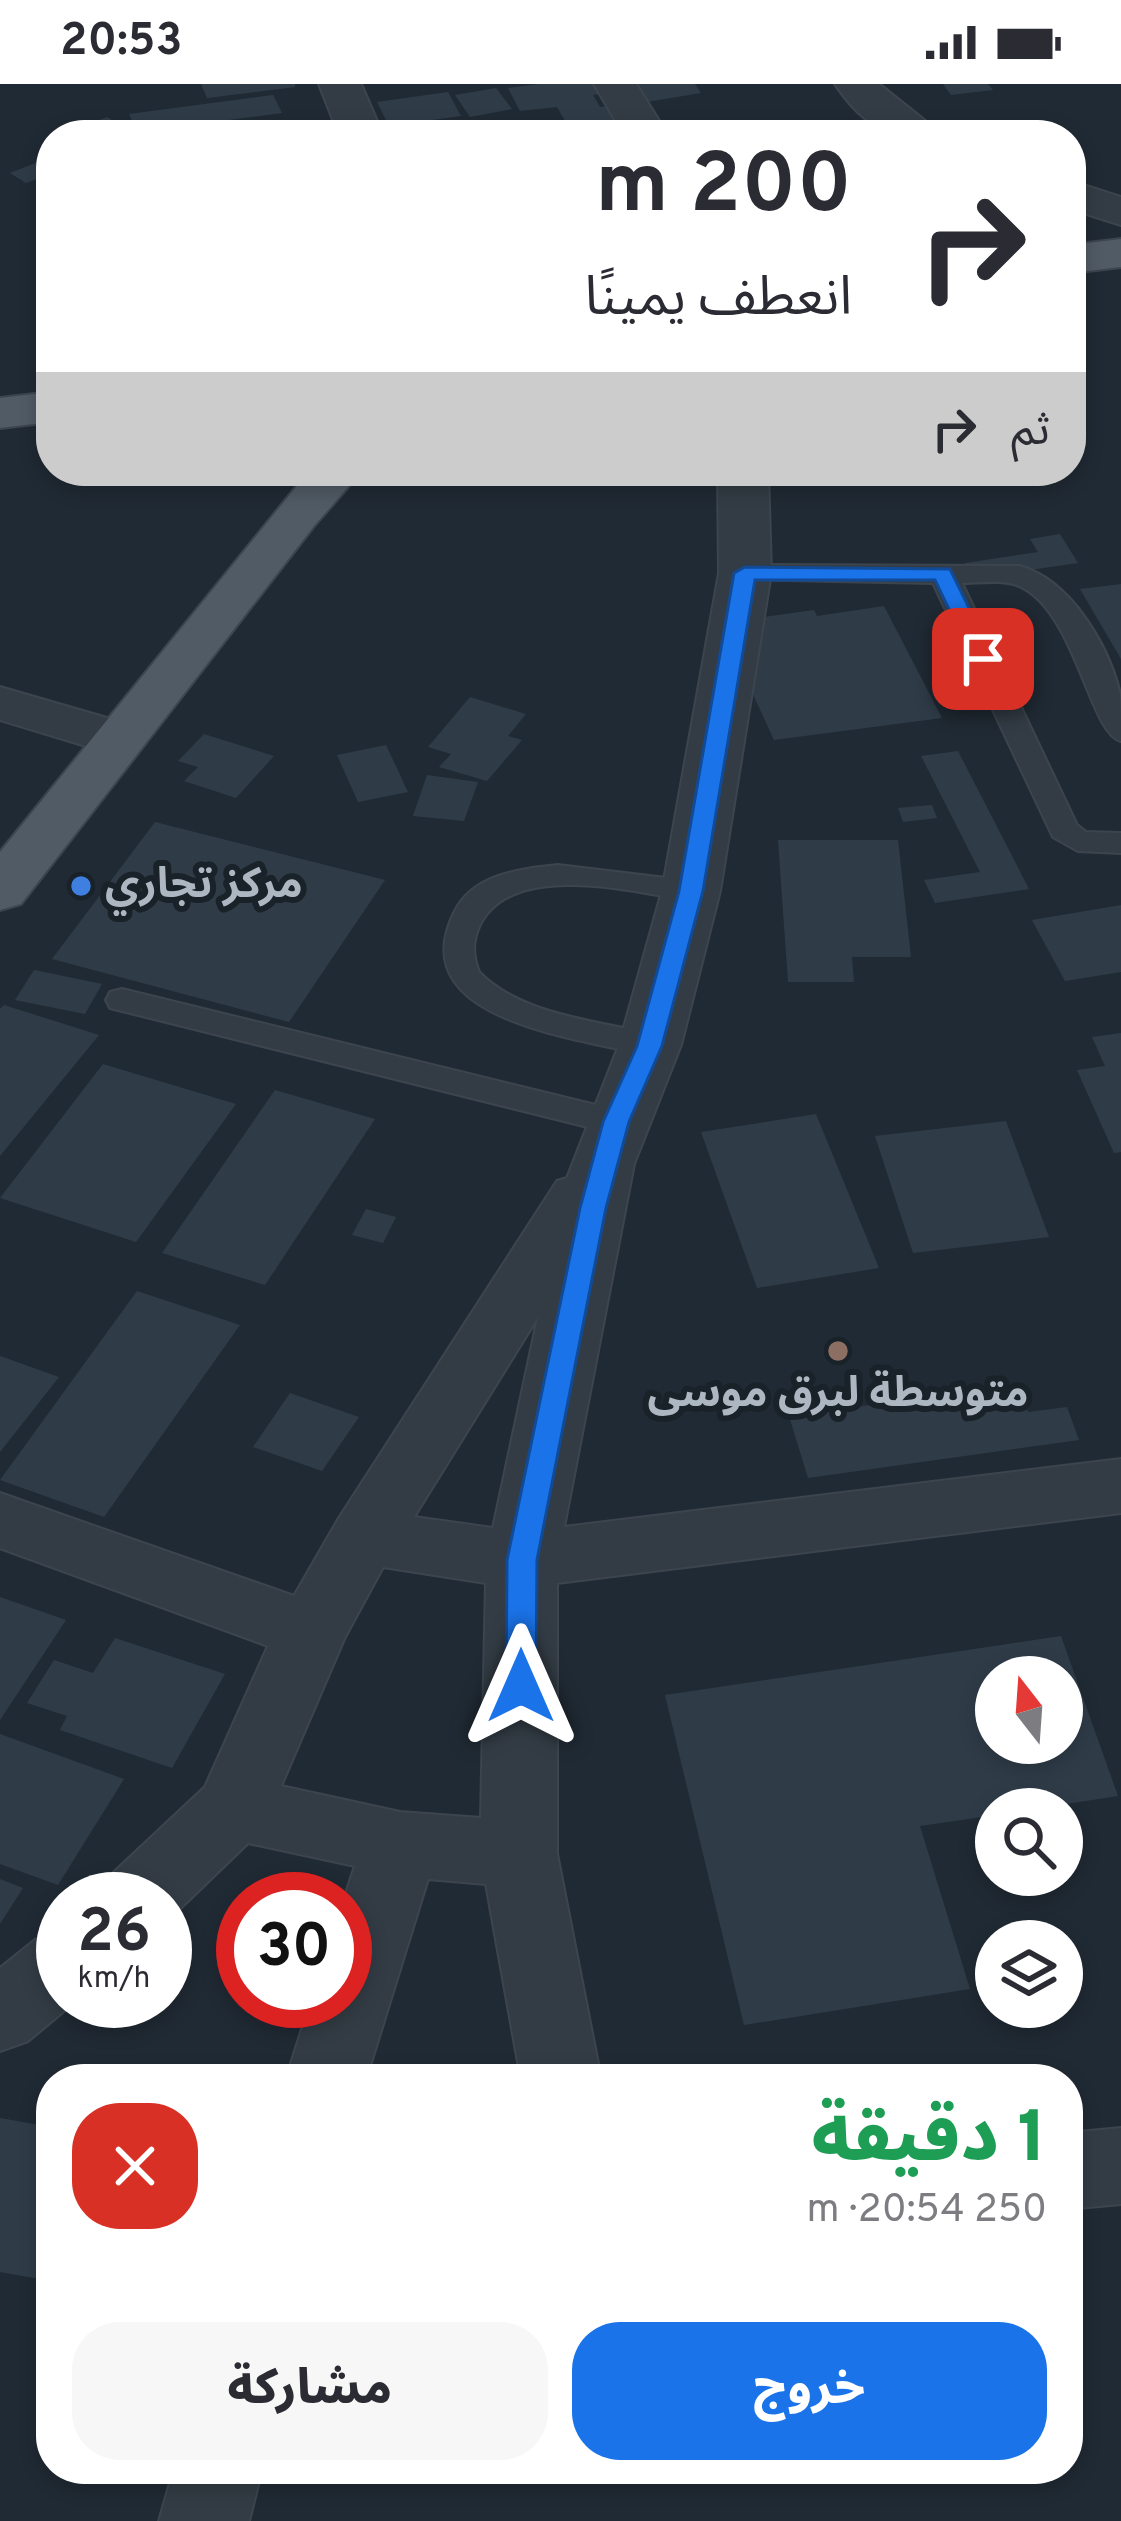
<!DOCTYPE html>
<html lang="ar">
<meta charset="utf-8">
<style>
:root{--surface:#fff;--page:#f7f7f7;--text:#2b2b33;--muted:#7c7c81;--accent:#1a73e8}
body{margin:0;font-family:Overpass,"Noto Sans Arabic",sans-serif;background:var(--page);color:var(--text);direction:rtl;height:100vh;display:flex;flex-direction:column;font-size:45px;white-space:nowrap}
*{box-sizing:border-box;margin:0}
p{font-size:39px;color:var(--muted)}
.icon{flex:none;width:66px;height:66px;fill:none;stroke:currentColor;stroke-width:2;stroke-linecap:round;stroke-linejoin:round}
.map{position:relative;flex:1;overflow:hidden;direction:ltr}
.panel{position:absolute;left:36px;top:1980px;width:1047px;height:420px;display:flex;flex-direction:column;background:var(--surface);border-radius:48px;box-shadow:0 6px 18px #0003;direction:rtl}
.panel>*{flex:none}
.banner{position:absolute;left:36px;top:36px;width:1050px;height:366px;border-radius:48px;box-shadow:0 6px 18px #0003;direction:rtl;background:#fff;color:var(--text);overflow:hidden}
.needle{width:78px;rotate:343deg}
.tools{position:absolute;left:975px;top:1572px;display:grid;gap:24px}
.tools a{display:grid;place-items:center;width:108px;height:108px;border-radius:50%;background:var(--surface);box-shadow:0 6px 18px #0003;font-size:60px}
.speed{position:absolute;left:36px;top:1788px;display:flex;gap:24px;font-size:60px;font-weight:700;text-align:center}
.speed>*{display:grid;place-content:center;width:156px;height:156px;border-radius:50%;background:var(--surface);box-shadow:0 6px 18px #0003;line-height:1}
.speed small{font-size:30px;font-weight:400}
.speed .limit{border:18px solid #d22;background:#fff;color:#111}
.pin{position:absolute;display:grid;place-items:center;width:102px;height:102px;color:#fff;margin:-51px;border-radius:24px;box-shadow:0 6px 18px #0006}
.me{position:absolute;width:132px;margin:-66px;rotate:0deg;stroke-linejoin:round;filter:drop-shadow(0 0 9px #0008)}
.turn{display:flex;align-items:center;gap:42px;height:252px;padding:0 36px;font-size:54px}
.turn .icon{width:156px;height:156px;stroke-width:2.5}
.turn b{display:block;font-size:84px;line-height:102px}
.then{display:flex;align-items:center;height:114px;padding:0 36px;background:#0003;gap:24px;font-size:45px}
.round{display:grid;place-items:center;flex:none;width:126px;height:126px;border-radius:48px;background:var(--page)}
.headline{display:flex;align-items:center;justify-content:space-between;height:204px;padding:0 36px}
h1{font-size:72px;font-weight:800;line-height:90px;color:#1e9e55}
.button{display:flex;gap:24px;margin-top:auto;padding:24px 36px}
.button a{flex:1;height:138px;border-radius:48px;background:var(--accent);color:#fff;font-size:48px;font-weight:800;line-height:138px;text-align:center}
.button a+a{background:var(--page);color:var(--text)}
.status{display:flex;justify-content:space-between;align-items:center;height:84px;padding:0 60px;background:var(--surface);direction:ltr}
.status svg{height:33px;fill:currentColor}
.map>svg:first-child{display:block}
</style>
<div class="status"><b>20:53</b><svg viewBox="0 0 49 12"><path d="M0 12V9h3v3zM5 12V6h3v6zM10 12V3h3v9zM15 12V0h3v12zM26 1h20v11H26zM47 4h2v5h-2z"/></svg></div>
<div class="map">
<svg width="1121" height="2437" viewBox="0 0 1121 2437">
<rect width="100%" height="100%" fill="#202a34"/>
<g fill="#2f3c48" fill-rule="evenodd">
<path d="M201,0H295V3L207,14Z"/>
<path d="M539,0H611L615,8L593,11L600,23L608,22L624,51H573L557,23L520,27L508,4Z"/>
<path d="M634,0H695L701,9L647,18Z"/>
<path d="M943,0H988L993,6L951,11Z"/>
<path d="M496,4L512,25L470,33L455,11Z"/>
<path d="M448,8L461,32L389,42L377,18Z"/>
<path d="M273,11L282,29L136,48L129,30Z"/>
<path d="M107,33L138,51L71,47Z"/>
<path d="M51,73V90L26,99L10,89Z"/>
<path d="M1060,450L1078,479L974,494L965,479L1038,468L1030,455Z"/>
<path d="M1121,500V575L1080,505Z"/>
<path d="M884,522L942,634L774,656L720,539L814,526L817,532Z"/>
<path d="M470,613L526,630L508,652L522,656L487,697L439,683L451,670L428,663Z"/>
<path d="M204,650L274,672L236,714L184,697L198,683L178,677Z"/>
<path d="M386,661L408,708L358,718L337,671Z"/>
<path d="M958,667L1029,805L935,819L924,796L980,788L921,672Z"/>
<path d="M427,691L478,698L464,737L413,732Z"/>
<path d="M932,721L937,734L903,738L898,724Z"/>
<path d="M155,738L385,796L289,938L52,875Z"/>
<path d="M778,756H898L911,873H852L854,898H788Z"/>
<path d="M1121,821V888L1065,897L1032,836Z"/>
<path d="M34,886L102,900L85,930L15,916Z"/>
<path d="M4,921L99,951L0,1072V925Z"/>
<path d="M1121,949V1068L1114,1069L1077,986L1105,982L1092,953Z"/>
<path d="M103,980L236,1020L136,1158L0,1114Z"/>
<path d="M275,1006L375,1035L265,1201L162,1169Z"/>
<path d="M816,1030L879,1184L757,1204L701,1048Z"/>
<path d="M1006,1037L1049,1153L913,1169L875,1052Z"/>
<path d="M366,1125L396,1133L383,1159L352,1151Z"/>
<path d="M137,1207L240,1241L104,1433L0,1396Z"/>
<path d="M0,1272L59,1293L0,1368Z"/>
<path d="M1018,1301L1028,1328L1067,1323L1079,1356L808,1394L789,1332Z"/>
<path d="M290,1309L359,1333L322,1387L253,1363Z"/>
<path d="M0,1513L66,1536L0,1636Z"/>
<path d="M1061,1552L1118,1712L1034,1725H996V1731L920,1742L970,1905L744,1941L665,1611ZM996,1593H1062V1659H996Z"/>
<path d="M115,1554L225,1590L172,1684L60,1646L67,1632L27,1619L54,1576L93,1589Z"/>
<path d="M0,1650L124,1695L58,1801L0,1780Z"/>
<path d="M0,1795L23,1804L0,1840Z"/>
<path d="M0,2034L51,2043V2197L0,2188Z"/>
</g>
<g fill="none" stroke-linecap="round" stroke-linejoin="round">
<g stroke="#3c454e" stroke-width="4">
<g id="service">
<path d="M745,481L1019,482C1070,495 1109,562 1120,610C1121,624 1121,642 1121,657C1089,649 1076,527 1019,502C1003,495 979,499 962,499L1077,741L1086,748L1121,749V769L1078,767L1053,753L933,499L735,495L731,489Z"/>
<path d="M558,781L691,797L707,807L691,817C634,808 510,775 479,843C472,859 473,872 479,888C522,933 605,937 662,953L667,961L662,969L650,972C580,954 401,937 454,829C472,790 520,785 558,781Z"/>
<path d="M122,905L616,1026L628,1030L633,1038L628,1046L616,1050L110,924L106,916L110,908Z"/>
</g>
</g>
<g stroke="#3c454e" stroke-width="4">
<g id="minor">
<path d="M319,0H361L383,51H339Z"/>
<path d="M594,0H636L668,51H624Z"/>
<path d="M835,0H879L943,51C888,51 868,48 835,0Z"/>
<path d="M1071,97L1121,113V141L1071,125Z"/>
<path d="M718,387H768L771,489L720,807L681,961L634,1080L564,1443L1121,1375V1429L557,1499V1770L601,1995H521L486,1800L428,1795L366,1995H286L311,1917H345L344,1815L355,1782L248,1759L165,1839V1815H99L111,1791L205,1703L268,1562L0,1464V1409L294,1512L339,1434L557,1097L567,1094L619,961L662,807L719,489ZM538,1233L493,1444L414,1433ZM383,1483L486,1499L481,1734L400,1728L281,1702L345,1553Z"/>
<path d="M0,603L138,643L147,655L138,667L119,672L0,636Z"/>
<path d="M63,1846V1917H76L28,1957L0,1967V1884L35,1856Z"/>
<path d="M1121,2044V2120L1068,2125V2049Z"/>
<path d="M174,2385H262L249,2437H159Z"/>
</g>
</g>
<g stroke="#3c454e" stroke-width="4">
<g id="primary">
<path d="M1121,155V183L1071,189V161Z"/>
<path d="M51,308V338L0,344V314Z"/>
<path d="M309,387H362L314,442L21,820L0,826V768Z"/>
</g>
</g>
<use href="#service" fill="#333c45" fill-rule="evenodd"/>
<use href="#minor" fill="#333c45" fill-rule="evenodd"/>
<use href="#primary" fill="#515b65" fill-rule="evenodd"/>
</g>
<path fill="#1a73e8" stroke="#114b97" stroke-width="3" d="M745,483L950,485L994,575L983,581L975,580L935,496H755L703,807L662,962L629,1038L606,1124L537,1476L536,1602L532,1611L521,1614L510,1611L506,1602L507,1476L580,1124L603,1038L637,962L679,807L734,489Z"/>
<circle fill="#3f7fe0" stroke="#192129" stroke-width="4.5" cx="81" cy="802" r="12"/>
<circle fill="#8d6e63" stroke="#192129" stroke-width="4.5" cx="838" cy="1267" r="12"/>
<g text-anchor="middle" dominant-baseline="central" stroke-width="12" stroke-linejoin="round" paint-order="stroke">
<g font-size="42" font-weight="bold" fill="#adb7c2" stroke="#192129" text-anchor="start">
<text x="105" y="802">مركز تجاري</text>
<text x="838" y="1311" text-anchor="middle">متوسطة لبرق موسى</text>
</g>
</g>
</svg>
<div class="tools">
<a><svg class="needle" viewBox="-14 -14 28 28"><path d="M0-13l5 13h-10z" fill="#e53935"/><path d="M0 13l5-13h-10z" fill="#7c7c81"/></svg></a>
<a><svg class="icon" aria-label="search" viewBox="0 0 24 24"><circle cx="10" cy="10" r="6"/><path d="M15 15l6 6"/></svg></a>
<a><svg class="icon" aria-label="layers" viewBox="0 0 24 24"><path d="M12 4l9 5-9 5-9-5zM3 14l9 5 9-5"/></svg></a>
</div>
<div class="speed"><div>26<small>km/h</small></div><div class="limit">30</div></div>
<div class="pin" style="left:983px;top:575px;background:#d93025"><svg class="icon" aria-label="arrive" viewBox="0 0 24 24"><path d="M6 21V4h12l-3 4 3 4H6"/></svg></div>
<svg class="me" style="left:521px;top:1602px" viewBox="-20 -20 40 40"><path d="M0-17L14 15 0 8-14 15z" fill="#1a73e8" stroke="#fff" stroke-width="4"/></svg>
<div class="banner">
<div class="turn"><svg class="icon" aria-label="right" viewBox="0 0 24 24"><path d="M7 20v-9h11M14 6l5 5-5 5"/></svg><div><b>200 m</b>انعطف يمينًا</div></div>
<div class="then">ثم<svg class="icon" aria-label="right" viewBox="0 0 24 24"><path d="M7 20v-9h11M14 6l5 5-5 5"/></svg></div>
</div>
<section class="panel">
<div class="headline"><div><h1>1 دقيقة</h1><p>250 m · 20:54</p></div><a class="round" style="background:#d93025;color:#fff"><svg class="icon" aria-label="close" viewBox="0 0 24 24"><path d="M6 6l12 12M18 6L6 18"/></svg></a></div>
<div class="button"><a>خروج</a><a>مشاركة</a></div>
</section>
</div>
